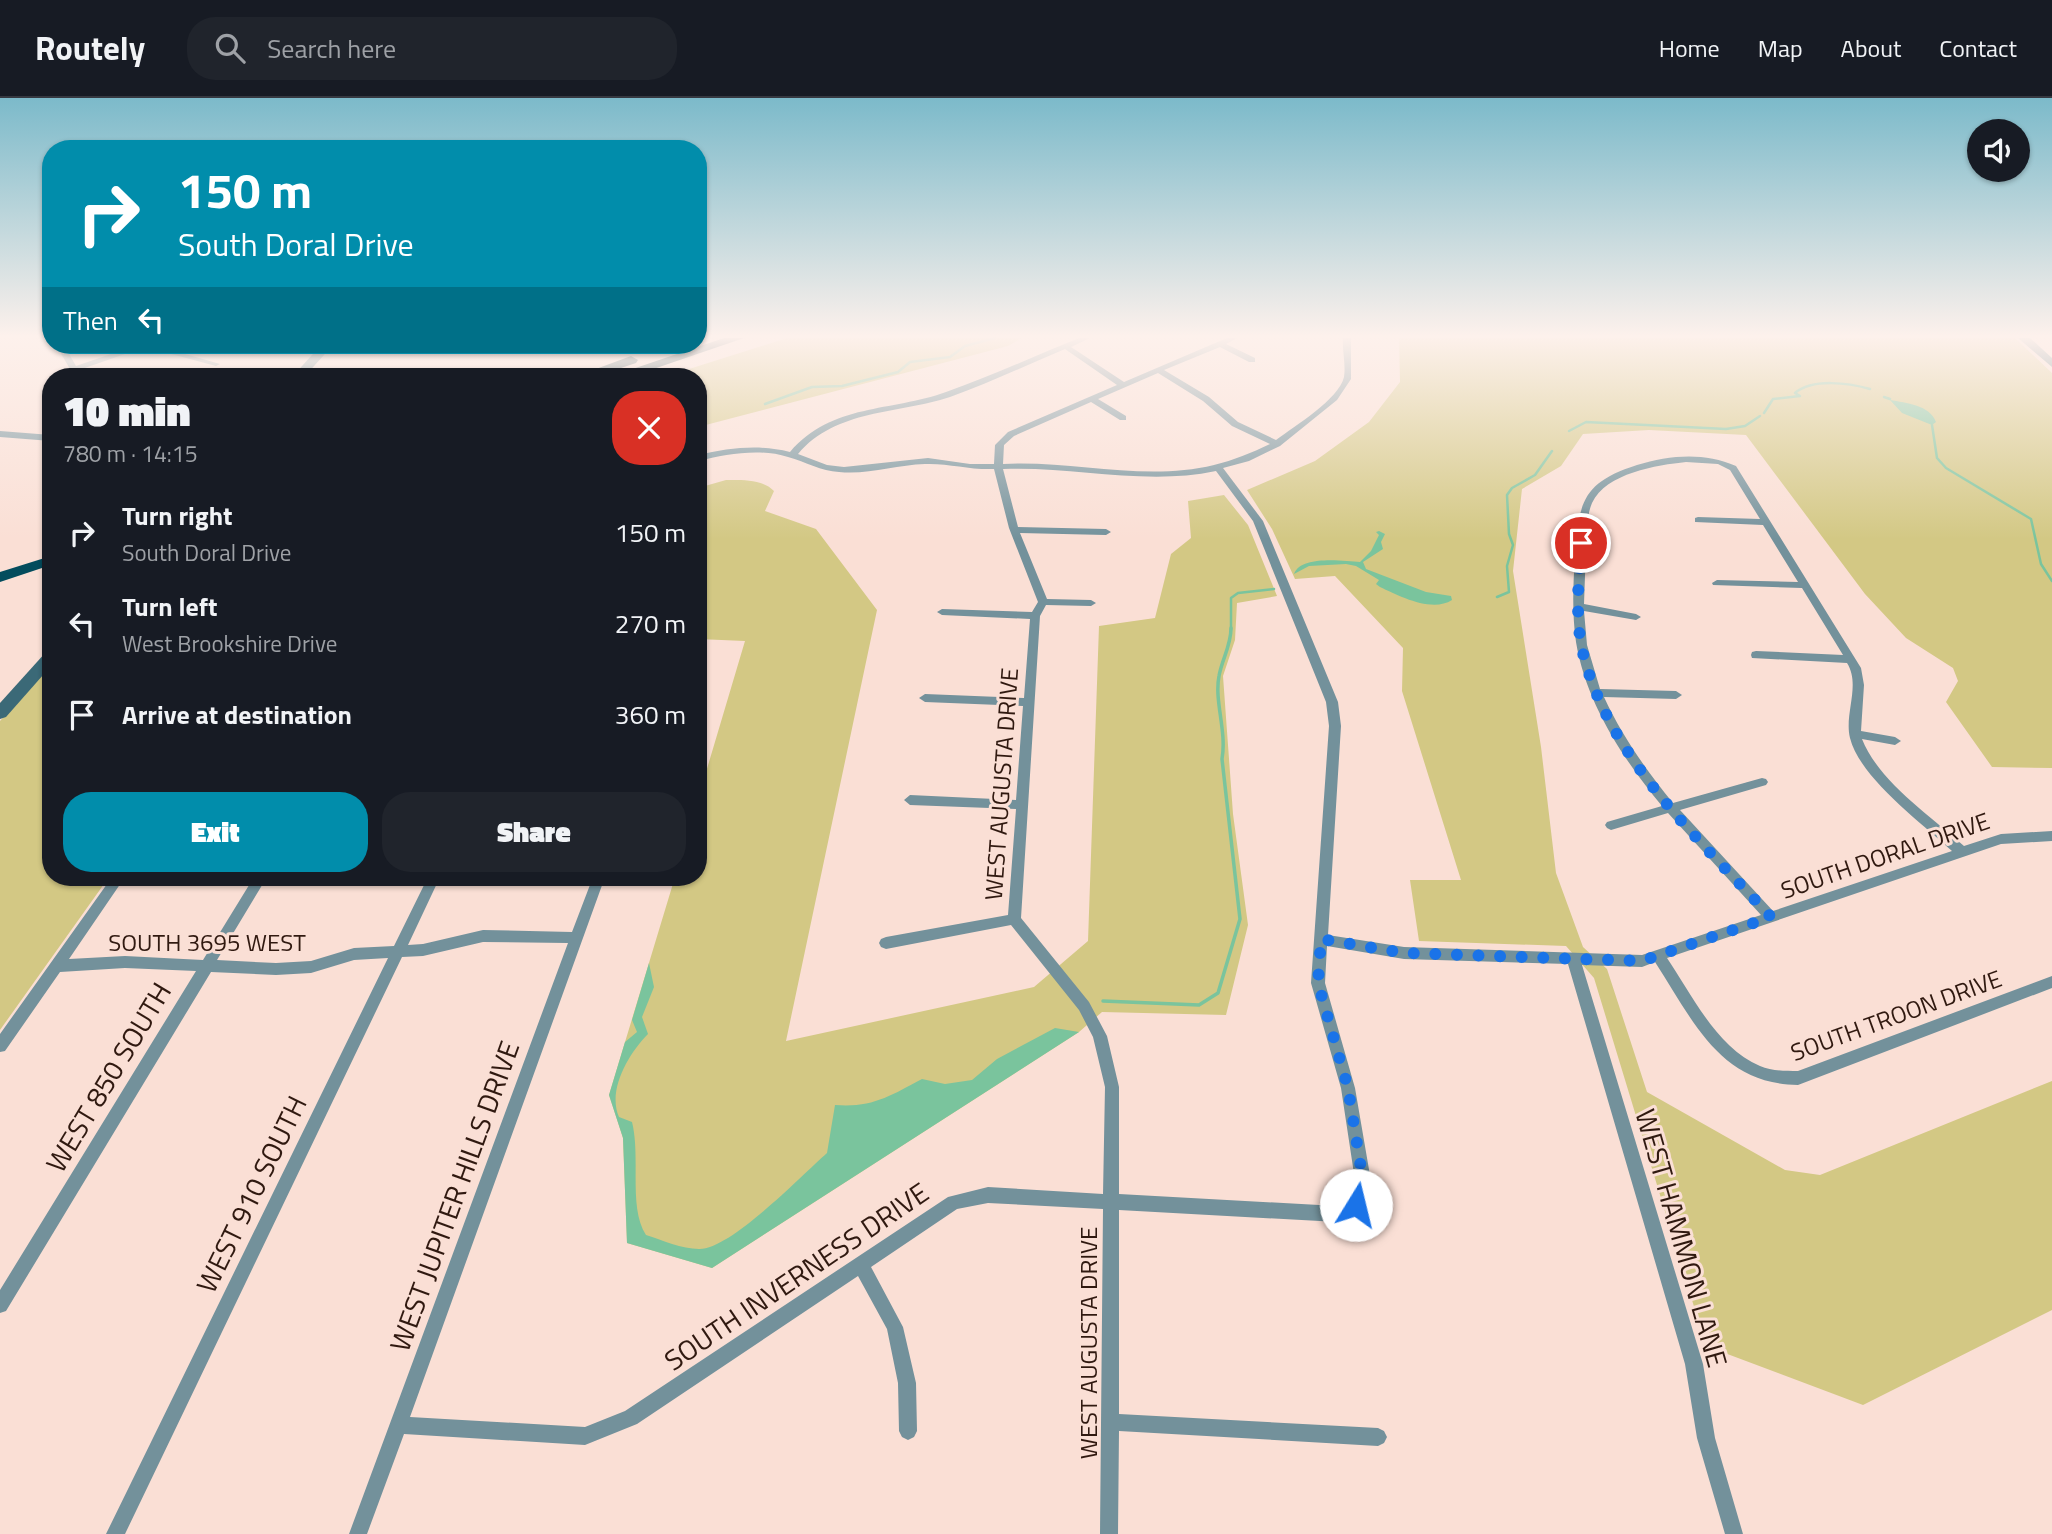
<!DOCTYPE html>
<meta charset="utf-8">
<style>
:root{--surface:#171b24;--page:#20242c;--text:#f1f3f6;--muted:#9ea1a6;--line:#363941;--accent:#018dab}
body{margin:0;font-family:"Titillium Web",sans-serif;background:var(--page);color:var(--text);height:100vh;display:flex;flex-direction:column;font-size:26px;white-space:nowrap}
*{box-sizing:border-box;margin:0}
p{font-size:23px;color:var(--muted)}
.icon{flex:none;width:38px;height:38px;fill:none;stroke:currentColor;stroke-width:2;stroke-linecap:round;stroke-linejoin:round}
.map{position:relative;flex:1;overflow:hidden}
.sheet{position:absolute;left:42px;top:270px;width:665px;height:518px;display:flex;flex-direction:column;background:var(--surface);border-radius:28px;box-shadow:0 2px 5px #0004}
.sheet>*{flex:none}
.guide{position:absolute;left:42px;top:42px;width:665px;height:214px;border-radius:28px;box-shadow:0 2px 5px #0004;background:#018dab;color:#fff;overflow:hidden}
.fabs{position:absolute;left:1967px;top:21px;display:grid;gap:14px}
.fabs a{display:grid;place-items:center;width:63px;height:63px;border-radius:50%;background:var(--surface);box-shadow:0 2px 5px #0004;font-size:35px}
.pin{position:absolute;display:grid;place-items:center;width:60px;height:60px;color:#fff;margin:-30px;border:4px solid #fff;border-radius:50%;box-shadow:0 2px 7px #0007}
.me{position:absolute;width:77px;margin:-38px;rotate:9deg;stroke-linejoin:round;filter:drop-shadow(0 0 5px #0008)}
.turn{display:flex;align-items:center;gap:24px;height:147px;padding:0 21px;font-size:32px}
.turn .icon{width:91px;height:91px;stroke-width:2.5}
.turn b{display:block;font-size:49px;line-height:60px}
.then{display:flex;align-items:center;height:66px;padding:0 21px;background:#0003;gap:14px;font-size:26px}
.round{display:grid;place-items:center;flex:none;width:74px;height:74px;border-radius:28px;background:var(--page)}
.headline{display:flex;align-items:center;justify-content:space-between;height:119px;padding:0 21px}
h1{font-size:42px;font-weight:800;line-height:52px}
.cta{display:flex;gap:14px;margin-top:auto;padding:14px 21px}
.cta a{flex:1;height:80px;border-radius:28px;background:var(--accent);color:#fff;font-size:28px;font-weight:800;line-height:80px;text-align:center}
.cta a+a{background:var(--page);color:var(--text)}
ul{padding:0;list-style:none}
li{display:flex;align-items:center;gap:21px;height:91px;padding:0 21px}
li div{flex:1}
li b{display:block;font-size:26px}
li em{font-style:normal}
header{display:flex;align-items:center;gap:42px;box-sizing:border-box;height:98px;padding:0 35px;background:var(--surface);border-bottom:2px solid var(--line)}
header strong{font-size:33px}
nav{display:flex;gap:38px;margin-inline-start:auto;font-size:24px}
.search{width:490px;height:63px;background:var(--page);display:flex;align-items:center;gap:18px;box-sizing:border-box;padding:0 24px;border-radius:28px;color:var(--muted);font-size:26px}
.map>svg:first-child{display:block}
</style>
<header>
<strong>Routely</strong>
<div class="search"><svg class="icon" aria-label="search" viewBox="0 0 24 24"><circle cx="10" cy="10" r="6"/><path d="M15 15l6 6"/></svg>Search here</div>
<nav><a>Home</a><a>Map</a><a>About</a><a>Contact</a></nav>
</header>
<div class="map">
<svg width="2052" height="1436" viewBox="0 0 2052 1436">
<rect width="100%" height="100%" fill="#fadfd5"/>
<g fill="#d3c884">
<path d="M787,240H1022L1008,248L698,329V278H667Z"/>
<path d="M1399,240H2015L2052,275V670L1992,669L1946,604L1958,583L1953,570L1906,540L1865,496L1746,337L1649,332L1583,336L1561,368L1522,391L1513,473L1541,649L1556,775L1583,849L1607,871L1647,994L1785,1072L1820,1077L2052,983V1212L1863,1307L1706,1248L1594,880L1566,848L1419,843L1410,782H1461L1402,593L1403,550L1335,478L1295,481L1272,431L1247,392L1315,363L1369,324L1400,284Z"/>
<path d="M726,382C742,382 763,381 774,393L765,413L816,431L877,512L786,943L1034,889L1088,843L1099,528L1155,520L1171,456L1191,440L1188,403L1224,397L1248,427L1277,498L1237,505L1235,542L1223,578L1233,716L1248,827L1226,917L1102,914L1079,934L712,1170L627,1145L623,1040L609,997L675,779H698V701L745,543L698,541C704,523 713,508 698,493V390Z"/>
<path d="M51,566V779H109L0,932V623Z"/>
</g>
<g fill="#7ac49d">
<path d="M1890,302C1906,305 1930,307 1936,324L1932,327L1902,315Z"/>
<path d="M1379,433L1385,436L1381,444L1383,451L1363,464L1366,471L1426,494L1451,498L1452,502C1432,515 1399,498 1380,489L1376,486L1379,482L1356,468L1346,466L1309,468L1294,476C1301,457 1343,463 1360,464L1371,453L1379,437L1376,434Z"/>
<path d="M649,865L654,889L642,919L648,936C629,955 607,992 619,1019L632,1024C641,1060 628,1109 646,1137C662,1142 682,1151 699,1151C730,1152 801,1078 827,1055L835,1007C872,1010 890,998 922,981L945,986L972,982L997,961L1055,930L1079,934L712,1170L627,1145L623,1040L609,997L625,944L637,934L632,922Z"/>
</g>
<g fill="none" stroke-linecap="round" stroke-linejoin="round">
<g stroke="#7ac49d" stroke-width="2.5">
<path d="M1884,299L1890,301"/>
<path d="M765,306L812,289L842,288L898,274L910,264L950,259L965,248L995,240"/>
<path d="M1764,315L1773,301L1800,298L1795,295C1813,280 1849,285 1870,291"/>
<path d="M1932,327L1937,360L1946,370L2031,421L2041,466L2052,483"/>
<path d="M1569,333L1586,324L1726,331L1745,328L1760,318"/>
<path d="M1497,499L1509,494L1507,468L1513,447L1509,436L1507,397L1512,390L1535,377L1552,353"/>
<path d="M1231,532V500L1238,495L1274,491"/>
</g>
<path stroke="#7ac49d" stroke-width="3.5" d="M1103,903L1199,907L1218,895L1240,821L1222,661C1227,633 1214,603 1219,578C1222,561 1231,548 1231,530"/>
<g fill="#73919b" fill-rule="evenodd">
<path d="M1079,240H1090L1071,249L1124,284L1227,240H1237L1226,246L1255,260V264H1249L1220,249L1164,272L1209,299L1238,324L1276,342C1295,328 1339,301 1344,279C1346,266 1342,253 1343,240H1351V281L1337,302L1280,348L1249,363L1223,370L1263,423L1338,604L1341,628L1328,837L1404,849L1642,857L1761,817L1668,715L1611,732L1607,730L1605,727L1607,724L1662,708C1623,661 1586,605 1576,544C1572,516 1573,487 1575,459C1579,405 1581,385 1637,367C1670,357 1704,354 1736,368L1861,570L1864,587L1861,633L1895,639L1901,643L1895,647L1862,641C1879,684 1931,718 1964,748L2001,736L2052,733V743L2001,746L1667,860C1692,897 1717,950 1760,968C1771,973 1785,973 1798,973L2052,878V890L1798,987C1719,986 1693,922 1655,864L1642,869L1582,867L1703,1266L1715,1340L1743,1436H1725L1697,1340L1685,1266L1568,866L1404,861L1327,848L1325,885L1355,990L1372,1089C1363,1111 1360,1115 1338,1124L1119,1112V1316L1378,1330L1384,1333L1387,1339L1384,1345L1378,1348L1119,1333L1118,1436H1100L1103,1111L988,1105L957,1111L871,1169L903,1229L916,1285L917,1333L914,1339L908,1342L902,1339L899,1333L898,1285L887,1231L858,1178L637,1326L585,1347L404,1336L367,1436H349L568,845L483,844L423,858L402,859L125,1436H106L388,860L354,862L311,875L276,877L211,874L6,1213L0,1215V1192L196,873L125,870L60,874L5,953L0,954V936L112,779H125L69,861L125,858L203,862L254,779H267L217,862L276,865L311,863L354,850L394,848L428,779H440L408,847L423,846L483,832L572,834L593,779H605L410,1319L585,1329L625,1313L948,1099L988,1089L1103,1096L1105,989L1093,939L1079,912L1011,827L886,851L881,849L879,845L881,841L886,839L1008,817L1016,711L910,707L904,702L910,697L1016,702L1023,608L925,604L919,600L925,596L1024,600L1030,521L942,517L937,514L942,511L1032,514L1038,504L1009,430L994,371C970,372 948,365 925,366C896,367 868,377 839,374C821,373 806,364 788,359C759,350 727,356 698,363V357C729,350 759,346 790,354C832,305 891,314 946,294C991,278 1035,258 1079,240ZM1065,251L1117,287L1008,334L995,347L994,366H970L928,360L844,369L827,367L798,356C836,311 898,316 950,299C989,285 1027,267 1065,251ZM1158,275L1203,303L1232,328L1270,346C1251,355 1234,362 1214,367C1145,384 1072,362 1003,366L1004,347L1014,338L1091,304L1120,322H1126V318L1098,301ZM1686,364L1718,366L1730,372L1760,421L1698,419L1695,420V424L1763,427L1798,484L1717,482L1712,485L1713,487L1802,490L1843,557L1756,553L1752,554L1751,557L1752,560L1847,565C1861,587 1844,616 1850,640C1860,680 1922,725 1952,753L1773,813L1680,712L1766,687L1768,684L1766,681L1762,680L1673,705C1646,672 1622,638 1604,599L1676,601L1682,597L1676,593L1600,591L1587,547L1584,513L1636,522L1641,519L1636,516L1584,506L1586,449L1605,453L1610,450L1608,448L1586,443C1587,430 1587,417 1592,405C1606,375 1657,367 1686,364ZM1003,371C1074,368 1145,388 1216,373L1253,423L1326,604L1329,628L1311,885L1341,990L1356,1089L1350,1101L1337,1108L1119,1096V989L1107,938L1089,904L1021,820L1040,518L1046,507L1091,508L1096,505L1091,502L1047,501L1020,435L1106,437L1111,434L1106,431L1018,429Z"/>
<path d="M56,247H64L76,268L137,247H154L220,266L216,268L145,249L79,272L82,278H74Z"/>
<path d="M0,333L51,337V343L0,339Z"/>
<path d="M50,364L51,370L47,369V365Z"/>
</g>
<g fill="#3b6977" fill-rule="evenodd">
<path d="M2018,240H2030L2052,260V269Z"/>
<path d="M321,247H333L305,278H293Z"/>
<path d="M51,553V568L6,619L0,621V605L46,554Z"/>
</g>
<path fill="#034c5d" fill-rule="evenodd" d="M51,458V467L0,484V474Z"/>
<g fill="#06313c" fill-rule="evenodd">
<path d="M724,240H744L633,278H612Z"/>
<path d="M631,258L638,262L636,265L597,278H577Z"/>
</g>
</g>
<linearGradient id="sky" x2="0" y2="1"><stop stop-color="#7cbaca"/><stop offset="0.54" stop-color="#fdf1ec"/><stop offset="1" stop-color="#fdf1ec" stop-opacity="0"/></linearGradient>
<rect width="2052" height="441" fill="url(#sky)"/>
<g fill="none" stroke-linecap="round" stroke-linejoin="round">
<path stroke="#1a73e8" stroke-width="12" stroke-dasharray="0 21.6" d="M1356,1107L1364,1089L1348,990L1318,885L1321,841L1404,855L1642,863L1771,819C1699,741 1607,659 1582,551C1575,517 1579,479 1581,445"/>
</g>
<g text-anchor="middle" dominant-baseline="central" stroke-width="6" stroke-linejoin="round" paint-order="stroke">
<g font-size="24" fill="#301910" stroke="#fadfd5">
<text transform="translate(1001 686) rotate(-86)">WEST AUGUSTA DRIVE</text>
<text transform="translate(1885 757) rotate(-19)">SOUTH DORAL DRIVE</text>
<text x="207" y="844">SOUTH 3695 WEST</text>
<text transform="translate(1896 917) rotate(-20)">SOUTH TROON DRIVE</text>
<text transform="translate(1088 1245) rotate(-90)">WEST AUGUSTA DRIVE</text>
</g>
<g font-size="28" fill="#301910" stroke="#fadfd5">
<text transform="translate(108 979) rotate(-59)">WEST 850 SOUTH</text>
<text transform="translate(251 1096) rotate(-64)">WEST 910 SOUTH</text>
<text transform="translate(454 1098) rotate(-70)">WEST JUPITER HILLS DRIVE</text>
<text transform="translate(1682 1140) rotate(74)">WEST HAMMON LANE</text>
<text transform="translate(796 1178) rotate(-34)">SOUTH INVERNESS DRIVE</text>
</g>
</g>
</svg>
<div class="fabs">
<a><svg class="icon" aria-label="sound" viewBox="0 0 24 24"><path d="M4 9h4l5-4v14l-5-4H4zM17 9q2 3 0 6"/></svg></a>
</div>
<div class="pin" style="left:1581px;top:445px;background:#d93025"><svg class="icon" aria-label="arrive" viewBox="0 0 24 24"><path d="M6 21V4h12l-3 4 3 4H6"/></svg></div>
<svg class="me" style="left:1356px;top:1107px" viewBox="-20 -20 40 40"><circle r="19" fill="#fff"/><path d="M0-13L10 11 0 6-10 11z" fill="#1a73e8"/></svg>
<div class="guide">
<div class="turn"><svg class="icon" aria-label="right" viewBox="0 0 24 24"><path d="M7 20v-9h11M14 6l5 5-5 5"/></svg><div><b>150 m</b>South Doral Drive</div></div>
<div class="then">Then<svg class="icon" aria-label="left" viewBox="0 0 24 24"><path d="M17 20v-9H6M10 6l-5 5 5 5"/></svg></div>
</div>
<section class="sheet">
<div class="headline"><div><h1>10 min</h1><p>780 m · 14:15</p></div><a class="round" style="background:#d93025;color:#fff"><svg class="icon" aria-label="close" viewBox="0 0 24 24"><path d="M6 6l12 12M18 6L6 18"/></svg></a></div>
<ul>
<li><svg class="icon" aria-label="right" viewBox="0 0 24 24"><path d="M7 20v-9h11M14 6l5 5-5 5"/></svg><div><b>Turn right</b><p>South Doral Drive</p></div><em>150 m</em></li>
<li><svg class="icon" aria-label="left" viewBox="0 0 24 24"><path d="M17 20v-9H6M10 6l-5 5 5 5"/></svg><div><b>Turn left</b><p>West Brookshire Drive</p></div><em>270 m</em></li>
<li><svg class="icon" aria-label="arrive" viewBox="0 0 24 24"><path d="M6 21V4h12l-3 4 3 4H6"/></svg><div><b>Arrive at destination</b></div><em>360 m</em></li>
</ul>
<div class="cta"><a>Exit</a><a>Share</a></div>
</section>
</div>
